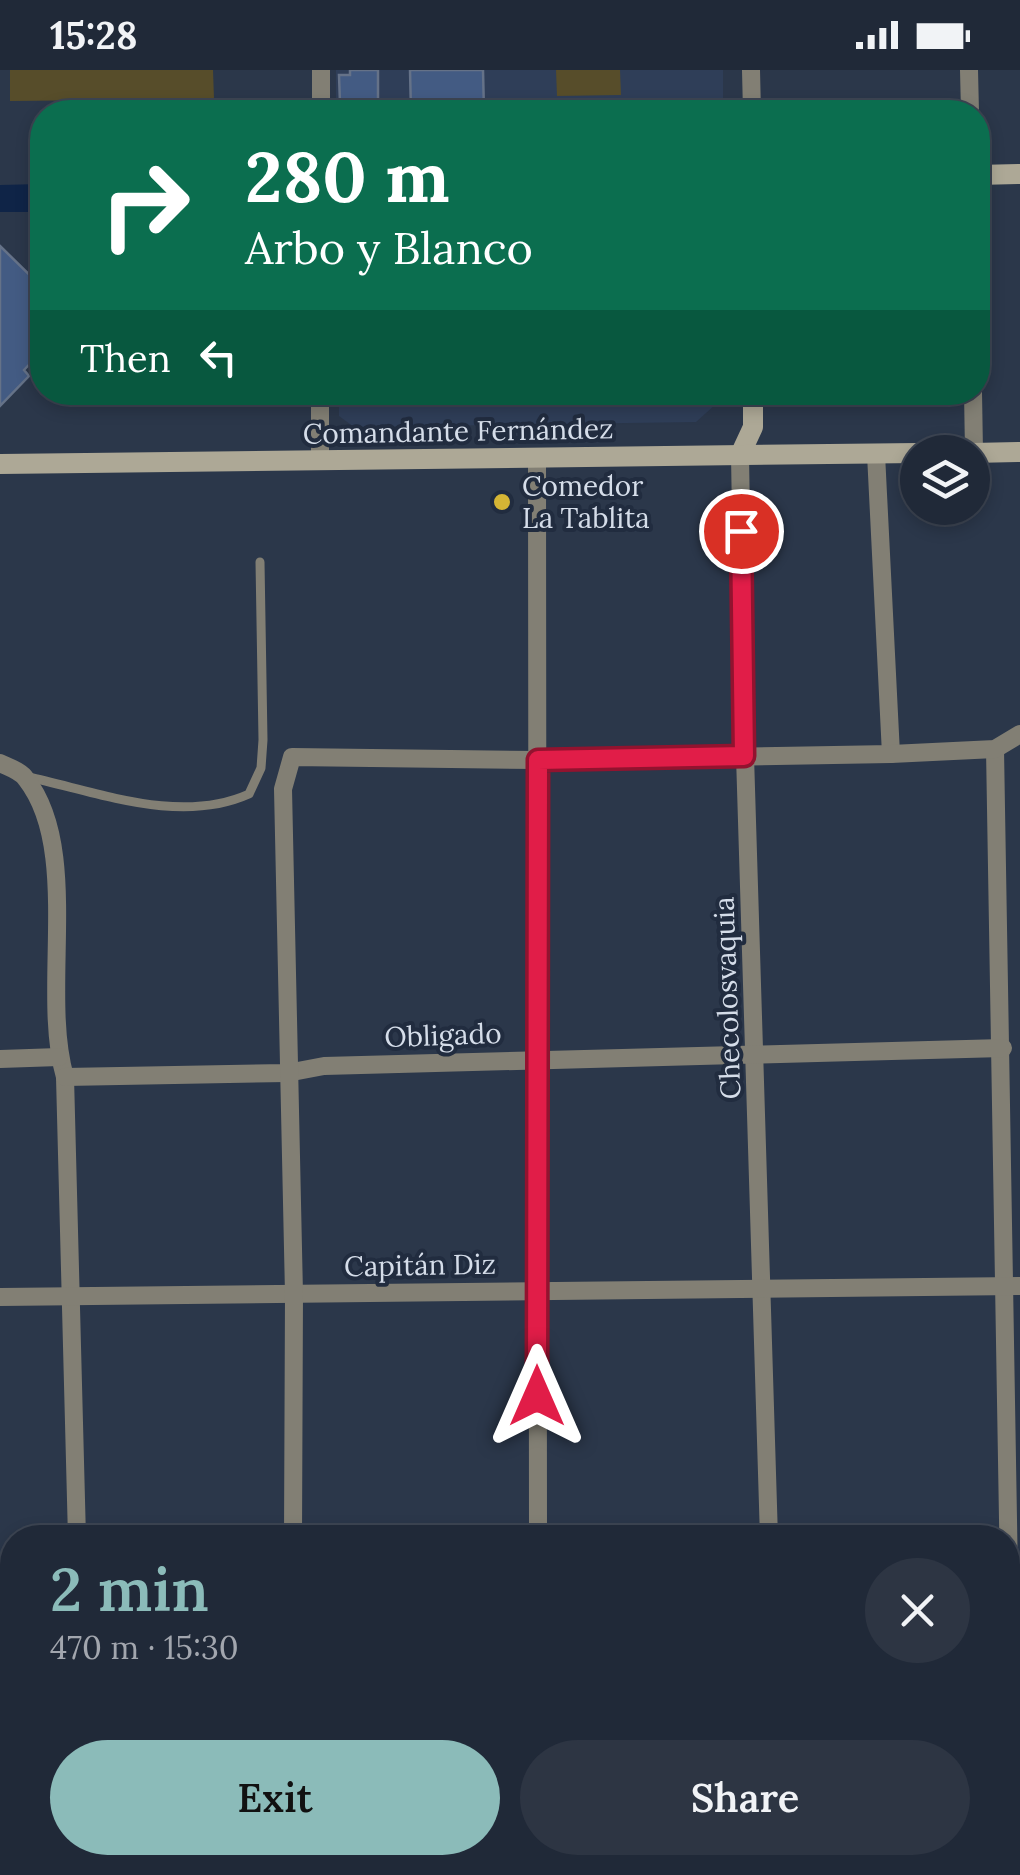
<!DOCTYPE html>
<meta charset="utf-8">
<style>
:root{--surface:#202938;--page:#2d3543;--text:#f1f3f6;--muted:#a2a6ae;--line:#3d4553;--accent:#8bbbb9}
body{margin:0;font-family:Lora,serif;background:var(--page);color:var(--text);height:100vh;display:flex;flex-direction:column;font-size:38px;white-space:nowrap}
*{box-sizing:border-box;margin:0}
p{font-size:32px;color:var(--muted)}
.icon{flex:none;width:55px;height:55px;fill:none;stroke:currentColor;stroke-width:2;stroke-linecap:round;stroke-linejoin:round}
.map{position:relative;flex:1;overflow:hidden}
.side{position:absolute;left:0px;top:1455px;width:1020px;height:350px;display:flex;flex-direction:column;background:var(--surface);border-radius:40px 40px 0 0;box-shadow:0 5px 15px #0003,0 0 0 2px var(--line)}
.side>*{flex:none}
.banner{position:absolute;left:30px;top:30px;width:960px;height:305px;border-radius:40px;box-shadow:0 5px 15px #0003,0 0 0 2px var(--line);background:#0b6e4f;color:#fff;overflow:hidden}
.controls{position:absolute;left:900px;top:365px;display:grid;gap:20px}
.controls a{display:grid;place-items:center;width:90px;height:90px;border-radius:50%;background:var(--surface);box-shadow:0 5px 15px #0003,0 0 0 2px var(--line);font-size:50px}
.pin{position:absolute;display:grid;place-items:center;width:85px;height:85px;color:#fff;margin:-42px;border:5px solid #fff;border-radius:50%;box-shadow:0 2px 10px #0007}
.me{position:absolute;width:110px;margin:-55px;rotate:0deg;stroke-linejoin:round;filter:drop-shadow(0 0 8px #0008)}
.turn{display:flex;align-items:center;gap:35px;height:210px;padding:0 50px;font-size:45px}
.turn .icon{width:130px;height:130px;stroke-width:2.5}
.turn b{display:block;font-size:70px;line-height:85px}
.then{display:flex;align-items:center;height:95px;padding:0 50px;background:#0003;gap:20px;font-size:38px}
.round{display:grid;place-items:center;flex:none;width:105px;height:105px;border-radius:52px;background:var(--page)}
.headline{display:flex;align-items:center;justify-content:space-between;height:170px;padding:0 50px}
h1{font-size:60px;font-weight:600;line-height:75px;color:var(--accent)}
.cta{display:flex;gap:20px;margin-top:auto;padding:20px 50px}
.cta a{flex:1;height:115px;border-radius:60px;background:var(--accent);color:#111;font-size:40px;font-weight:600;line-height:115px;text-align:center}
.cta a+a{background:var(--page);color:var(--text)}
.status{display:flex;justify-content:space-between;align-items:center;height:70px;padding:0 50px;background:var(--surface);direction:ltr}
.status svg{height:28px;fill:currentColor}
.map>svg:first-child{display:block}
</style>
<div class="status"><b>15:28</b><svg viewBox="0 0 49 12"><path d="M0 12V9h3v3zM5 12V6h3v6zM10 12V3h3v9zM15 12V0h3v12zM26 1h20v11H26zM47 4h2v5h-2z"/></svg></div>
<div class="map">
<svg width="1020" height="1805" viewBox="0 0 1020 1805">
<rect width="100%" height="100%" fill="#2b374a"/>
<g fill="#2f3e58">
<rect x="336" y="0" width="387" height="42"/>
<path d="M339,323L716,322V334L696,352L354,357L339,346Z"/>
</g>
<g fill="#574d2a">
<path d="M10,0H213L214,29L10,31Z"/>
<path d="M556,0H620L621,25L557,26Z"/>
</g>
<path fill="#0f2447" d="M42,114V142H0V115Z"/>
<g fill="#435b83" stroke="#657288" stroke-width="2.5">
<path d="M350,0H378V42H351V33H340L339,5H350Z"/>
<path d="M410,0H483L484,42H411Z"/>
<path d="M0,176L42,217V281L24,300L29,306L0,336Z"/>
</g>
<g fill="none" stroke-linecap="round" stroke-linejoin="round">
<path stroke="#827f74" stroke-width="9" d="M28,707C98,722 180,755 249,724L261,698L263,670L260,492"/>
<g stroke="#827f74" stroke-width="18">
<path d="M751,0L752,42"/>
<path d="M969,0L970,42"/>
<path d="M321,42V0"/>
<path d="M973,322L974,382"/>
<path d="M876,384L891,684"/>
<path d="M740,385L745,686L769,1468"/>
<path d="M537,388L538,1468"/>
<path d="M320,390V322"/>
<path d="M995,679L1014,1805"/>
<path d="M0,693C8,697 21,701 26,709C82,780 40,921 65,1007L77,1468"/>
<path d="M0,989L59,987"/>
<path d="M65,1007L287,1003L324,996L1003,978"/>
<path d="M0,1227L1020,1216"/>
<path d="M293,1468L294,1224L283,719L292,687L538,690L891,684L995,679L1020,664"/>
<path d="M0,1542H12"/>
<path d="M299,1792V1805"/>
<path d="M540,1792V1805"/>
<path d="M775,1792V1805"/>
<path d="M83,1805V1792"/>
</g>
<g stroke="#ada896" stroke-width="20">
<path d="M978,105L1020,104"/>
<path d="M972,383L1020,382"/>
<path d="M740,385L753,357V322"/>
<path d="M0,394L918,383"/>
</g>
</g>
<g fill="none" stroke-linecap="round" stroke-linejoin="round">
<g stroke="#92132f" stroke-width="25">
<path id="route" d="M537,1326L538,690L744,686L741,461"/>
</g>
<use href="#route" stroke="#e11d48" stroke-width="18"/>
</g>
<circle fill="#d5b535" stroke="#212c3f" stroke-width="4" cx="502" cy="432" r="10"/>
<g text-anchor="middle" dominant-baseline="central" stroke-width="8" stroke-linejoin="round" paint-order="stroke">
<g font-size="28" fill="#d5dde9" stroke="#212c3f">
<text transform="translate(458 361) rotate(-1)">Comandante Fernández</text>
<text transform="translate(727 928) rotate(-92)">Checolosvaquia</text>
<text transform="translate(443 965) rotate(-2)">Obligado</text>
<text transform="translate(420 1195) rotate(-1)">Capitán Diz</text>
</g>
<g font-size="28" fill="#d5dde9" stroke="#212c3f" text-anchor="start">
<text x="522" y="416">Comedor<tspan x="522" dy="32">La Tablita</tspan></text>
</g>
</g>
</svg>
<div class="controls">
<a><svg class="icon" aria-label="layers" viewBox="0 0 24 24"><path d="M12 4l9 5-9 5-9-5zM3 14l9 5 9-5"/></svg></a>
</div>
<div class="pin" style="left:741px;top:461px;background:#d93025"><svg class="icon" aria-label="arrive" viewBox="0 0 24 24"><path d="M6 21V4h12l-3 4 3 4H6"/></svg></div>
<svg class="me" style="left:537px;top:1326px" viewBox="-20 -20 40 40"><path d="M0-17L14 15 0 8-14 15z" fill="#e11d48" stroke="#fff" stroke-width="4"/></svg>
<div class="banner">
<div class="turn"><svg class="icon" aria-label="right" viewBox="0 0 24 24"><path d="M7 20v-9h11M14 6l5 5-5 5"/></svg><div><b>280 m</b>Arbo y Blanco</div></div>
<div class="then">Then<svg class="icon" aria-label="left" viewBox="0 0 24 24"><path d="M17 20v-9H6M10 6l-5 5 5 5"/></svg></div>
</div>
<section class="side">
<div class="headline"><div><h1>2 min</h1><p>470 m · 15:30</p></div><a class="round"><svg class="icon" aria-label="close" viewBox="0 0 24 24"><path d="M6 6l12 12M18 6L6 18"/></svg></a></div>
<div class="cta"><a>Exit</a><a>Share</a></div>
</section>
</div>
